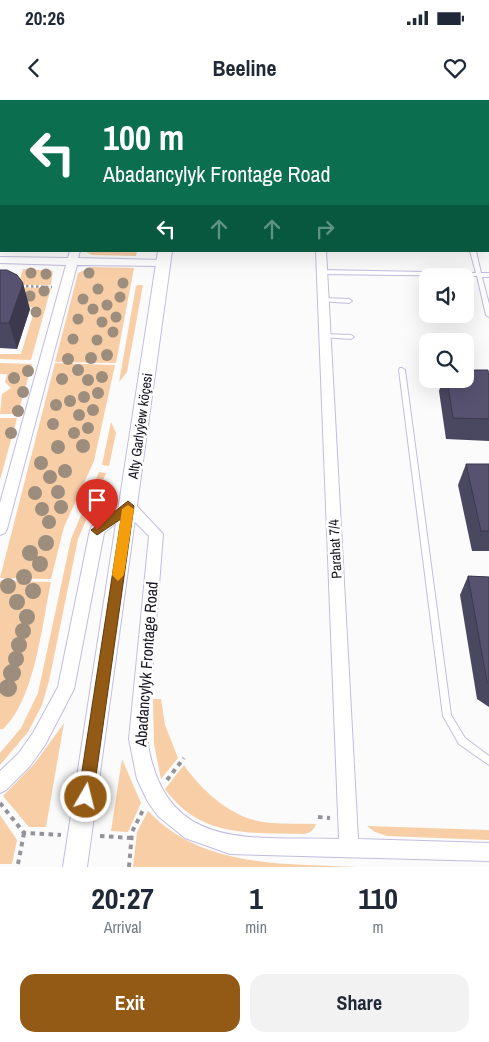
<!DOCTYPE html>
<meta charset="utf-8">
<style>
:root{--surface:#fff;--page:#f2f2f3;--text:#1f2937;--muted:#747a83;--accent:#935a15}
body{margin:0;font-family:"Archivo Narrow",sans-serif;background:var(--page);color:var(--text);height:100vh;display:flex;flex-direction:column;font-size:19px;white-space:nowrap}
*{box-sizing:border-box;margin:0}
p{font-size:16px;color:var(--muted)}
.icon{flex:none;width:28px;height:28px;fill:none;stroke:currentColor;stroke-width:2;stroke-linecap:round;stroke-linejoin:round}
.map{position:relative;height:767px;overflow:hidden}
.sheet{display:flex;flex-direction:column;background:var(--surface);flex:1}
.sheet>*{flex:none}
.guide{position:absolute;left:0px;top:0px;width:490px;height:152px;box-shadow:0 5px 20px #0002;background:#0b6e4f;color:#fff;overflow:hidden}
.controls{position:absolute;left:419px;top:168px;display:grid;gap:10px}
.controls a{display:grid;place-items:center;width:55px;height:55px;border-radius:10px;background:var(--surface);box-shadow:0 5px 20px #0002;font-size:25px}
.pin{position:absolute;display:grid;place-items:center;width:42px;height:42px;color:#fff;margin:-51px -21px;border-radius:50% 50% 50% 0;rotate:-45deg;box-shadow:0 0 5px #0007}
.pin .icon{rotate:45deg}
.me{position:absolute;width:55px;margin:-28px;rotate:8deg;stroke-linejoin:round;filter:drop-shadow(0 0 4px #0008)}
.turn{display:flex;align-items:center;gap:18px;height:105px;padding:0 20px;font-size:22px}
.turn .icon{width:65px;height:65px;stroke-width:2.5}
.turn b{display:block;font-size:35px;line-height:42px}
.lanes{display:flex;align-items:center;height:48px;padding:0 20px;background:#0003;justify-content:center;gap:25px;direction:ltr}
.lanes .off{opacity:.35}
.eta{display:flex;justify-content:space-evenly;align-items:center;height:85px;text-align:center}
.eta b{font-size:30px;font-weight:800;line-height:35px}
.primary-button{display:flex;gap:10px;margin-top:auto;padding:10px 20px}
.primary-button a{flex:1;height:58px;border-radius:15px;background:var(--accent);color:#fff;font-size:20px;font-weight:800;line-height:58px;text-align:center}
.primary-button a+a{background:var(--page);color:var(--text)}
.status{display:flex;justify-content:space-between;align-items:center;height:35px;padding:0 25px;background:var(--surface);direction:ltr}
.status svg{height:14px;fill:currentColor}
header{display:flex;justify-content:space-between;align-items:center;height:65px;padding:0 20px;background:var(--surface);font-size:22px;font-weight:800}
.map>svg:first-child{display:block}
</style>
<div class="status"><b>20:26</b><svg viewBox="0 0 49 12"><path d="M0 12V9h3v3zM5 12V6h3v6zM10 12V3h3v9zM15 12V0h3v12zM26 1h20v11H26zM47 4h2v5h-2z"/></svg></div>
<header><svg class="icon" aria-label="back" viewBox="0 0 24 24"><path d="M15 5l-7 7 7 7"/></svg>Beeline<svg class="icon" aria-label="heart" viewBox="0 0 24 24"><path d="M12 20l-8-8c-3-5 5-10 8-4 3-6 11-1 8 4z"/></svg></header>
<div class="map">
<svg width="489" height="767" viewBox="0 0 489 767">
<rect width="100%" height="100%" fill="#fbfbfb"/>
<g fill="#f8cea7">
<path d="M84,151H137L136,156L92,155Z"/>
<path d="M91,167L134,168L116,263L55,262L78,173Z"/>
<path d="M23,169L53,171L51,185H18Z"/>
<path d="M139,185H143L127,272L119,282L136,186Z"/>
<path d="M0,187L51,188L31,260L0,259V254H21L35,208L30,207L28,203Z"/>
<path d="M0,263L32,264L18,314H0L2,294L11,288L5,282L7,274H0Z"/>
<path d="M55,263L115,265L94,361L64,427L51,479L0,478Z"/>
<path d="M0,318H17L0,380Z"/>
<path d="M111,322L116,333L109,366L102,365Z"/>
<path d="M99,372L106,373L78,439L49,581L42,605L28,632L0,665V653L21,628L38,593L71,439Z"/>
<path d="M0,481L51,482C42,524 35,600 3,629H0Z"/>
<path d="M153,599H161L165,625L178,658L161,679L154,644Z"/>
<path d="M64,623L46,727H29L3,696L35,663Z"/>
<path d="M122,659L141,703L128,732L111,731Z"/>
<path d="M184,665C200,689 229,715 258,721C276,725 297,723 316,724C314,730 310,733 304,734C250,732 201,739 165,689Z"/>
<path d="M148,711C201,767 281,764 357,767H133L137,732Z"/>
<path d="M0,715L17,740L12,764H0Z"/>
<path d="M367,726L489,730V740L387,736L375,732Z"/>
</g>
<g fill="none" stroke-linecap="round" stroke-linejoin="round">
<g stroke="#c2bde0" stroke-width="2">
<g id="service">
<rect x="40" y="0" width="4" height="1"/>
<path d="M366,0H370L371,1H367Z"/>
<rect x="438" y="0" width="4" height="1"/>
<rect x="0" y="70" width="1" height="2"/>
<path d="M470,151H476L481,173H489V177H482L489,204V217L486,215L477,176L322,174L319,172L322,170L476,173Z"/>
<path d="M323,198L349,199L352,201L349,203L321,201V199Z"/>
<path d="M324,234L351,235L354,237L351,239L322,237V235Z"/>
<path d="M400,268H402L405,270L451,615L465,638L489,656V665L459,644L443,616L399,270Z"/>
</g>
</g>
<g stroke="#c2bde0" stroke-width="2">
<g id="minor">
<rect x="111" y="0" width="8" height="1"/>
<path d="M309,0H318V1H310Z"/>
<path d="M70,151H80L78,158L163,160L168,163L163,166L77,165L7,429L5,433L0,435V403L66,165L0,163V157L68,158Z"/>
<path d="M316,151H326L358,739L489,743V761L230,754L185,738L158,716L148,702L137,679L129,639L149,436L127,414L104,433L74,589L45,645L30,666L6,690L0,693V671L18,654L33,633L58,587L90,430L92,426L128,400L133,402L163,434L147,639C164,754 250,736 339,739Z"/>
</g>
</g>
<g stroke="#c2bde0" stroke-width="2">
<g id="tertiary">
<rect x="184" y="0" width="10" height="1"/>
<path d="M158,151H172L87,767H63Z"/>
</g>
</g>
<path stroke="#949399" stroke-width="2.5" stroke-dasharray="2.5 2.5" stroke-linecap="butt" d="M21,186L52,187"/>
<g stroke="#949399" stroke-width="4" stroke-dasharray="4.5 4.5" stroke-linecap="butt">
<path d="M167,680L184,658"/>
<path d="M0,703L24,733L61,735"/>
<path d="M318,717L330,718"/>
<path d="M100,736L132,738"/>
<path d="M18,764L24,733"/>
<path d="M129,767L132,732L144,708"/>
</g>
<use href="#service" fill="#fff" fill-rule="evenodd"/>
<use href="#minor" fill="#fff" fill-rule="evenodd"/>
<use href="#tertiary" fill="#fff" fill-rule="evenodd"/>
</g>
<g fill="#9d8d7c">
<circle cx="31" cy="173" r="5.5"/>
<circle cx="89" cy="173" r="5.5"/>
<circle cx="46" cy="174" r="5.5"/>
<circle cx="123" cy="183" r="5.5"/>
<circle cx="98" cy="189" r="5.5"/>
<circle cx="44" cy="191" r="5.5"/>
<circle cx="30" cy="196" r="5.5"/>
<circle cx="120" cy="197" r="5.5"/>
<circle cx="83" cy="199" r="5.5"/>
<circle cx="107" cy="205" r="5.5"/>
<circle cx="93" cy="209" r="5.5"/>
<circle cx="36" cy="212" r="5.5"/>
<circle cx="116" cy="217" r="5.5"/>
<circle cx="78" cy="219" r="5.5"/>
<circle cx="102" cy="222" r="5.5"/>
<circle cx="113" cy="232" r="5.5"/>
<circle cx="73" cy="239" r="5.5"/>
<circle cx="97" cy="240" r="5.5"/>
<circle cx="107" cy="255" r="6"/>
<circle cx="91" cy="258" r="6"/>
<circle cx="68" cy="259" r="6"/>
<circle cx="78" cy="270" r="6"/>
<circle cx="28" cy="271" r="6"/>
<circle cx="102" cy="277" r="6"/>
<circle cx="14" cy="278" r="6"/>
<circle cx="62" cy="279" r="6"/>
<circle cx="88" cy="280" r="6"/>
<circle cx="23" cy="292" r="6"/>
<circle cx="98" cy="293" r="6"/>
<circle cx="84" cy="297" r="6"/>
<circle cx="70" cy="301" r="6"/>
<circle cx="56" cy="305" r="6"/>
<circle cx="93" cy="310" r="6"/>
<circle cx="18" cy="311" r="6"/>
<circle cx="79" cy="315" r="6"/>
<circle cx="53" cy="324" r="6"/>
<circle cx="88" cy="328" r="6"/>
<circle cx="11" cy="333" r="6"/>
<circle cx="74" cy="333" r="6"/>
<circle cx="83" cy="346" r="7"/>
<circle cx="58" cy="347" r="7"/>
<circle cx="41" cy="363" r="7"/>
<circle cx="65" cy="371" r="7"/>
<circle cx="50" cy="377" r="7"/>
<circle cx="58" cy="392" r="7"/>
<circle cx="35" cy="393" r="7"/>
<circle cx="61" cy="407" r="7"/>
<circle cx="42" cy="409" r="7"/>
<circle cx="49" cy="422" r="7"/>
<circle cx="46" cy="443" r="8"/>
<circle cx="30" cy="453" r="8"/>
<circle cx="40" cy="464" r="8"/>
<circle cx="24" cy="477" r="8"/>
<circle cx="8" cy="486" r="8"/>
<circle cx="33" cy="491" r="8"/>
<circle cx="17" cy="502" r="8"/>
<circle cx="27" cy="517" r="8"/>
<circle cx="23" cy="531" r="8"/>
<circle cx="19" cy="545" r="8"/>
<circle cx="16" cy="559" r="8"/>
<circle cx="12" cy="573" r="9"/>
<circle cx="8" cy="588" r="9"/>
</g>
<g fill="#4a4760">
<rect x="0" y="78" width="1" height="47"/>
<path d="M0,170L30,209L17,249L0,248Z"/>
<path d="M489,278V341L446,339L439,291L443,279Z"/>
<path d="M466,364H489V451H472L458,385Z"/>
<path d="M468,476L489,477V607L477,599L460,495Z"/>
</g>
<path fill="#3c394e" d="M23,183L30,209L17,249L9,223Z"/>
<g fill="#565270" stroke="#3c394e">
<rect x="51" y="0" width="32" height="1"/>
<rect x="390" y="0" width="34" height="1"/>
<rect x="0" y="78" width="1" height="21"/>
<path d="M0,170H7L17,175L23,183L9,223H0Z"/>
<path d="M465,270H488L489,278V319L453,318L447,279H465Z"/>
<path d="M466,364H489V431H481Z"/>
<path d="M468,476L489,477V584L487,582Z"/>
</g>
<path fill="#935a15" stroke="#603a0e" d="M128,401L134,406L93,697L91,702L86,704L80,702L78,697L121,419L97,435L91,430Z"/>
<path fill="#f59e0b" d="M128,405L134,409L124,475L118,481L112,475L122,409Z"/>
<g text-anchor="middle" dominant-baseline="central" stroke-width="5" stroke-linejoin="round" paint-order="stroke">
<g font-size="14" fill="#171521" stroke="#fff">
<text transform="translate(140 326) rotate(-82)">Alty Garlyýew köçesi</text>
<text transform="translate(335 449) rotate(-93)">Parahat 7/4</text>
</g>
<g font-size="16" fill="#171521" stroke="#fff">
<text transform="translate(146 564) rotate(-86)">Abadancylyk Frontage Road</text>
</g>
</g>
</svg>
<div class="controls">
<a><svg class="icon" aria-label="sound" viewBox="0 0 24 24"><path d="M4 9h4l5-4v14l-5-4H4zM17 9q2 3 0 6"/></svg></a>
<a><svg class="icon" aria-label="search" viewBox="0 0 24 24"><circle cx="10" cy="10" r="6"/><path d="M15 15l6 6"/></svg></a>
</div>
<div class="pin" style="left:97px;top:430px;background:#d93025"><svg class="icon" aria-label="arrive" viewBox="0 0 24 24"><path d="M6 21V4h12l-3 4 3 4H6"/></svg></div>
<svg class="me" style="left:86px;top:697px" viewBox="-20 -20 40 40"><circle r="17" fill="#935a15" stroke="#fff" stroke-width="3"/><path d="M0-11L8 9 0 5-8 9z" fill="#fff"/></svg>
<div class="guide">
<div class="turn"><svg class="icon" aria-label="left" viewBox="0 0 24 24"><path d="M17 20v-9H6M10 6l-5 5 5 5"/></svg><div><b>100 m</b>Abadancylyk Frontage Road</div></div>
<div class="lanes"><svg class="icon" aria-label="left" viewBox="0 0 24 24"><path d="M17 20v-9H6M10 6l-5 5 5 5"/></svg><svg class="icon off" aria-label="ahead" viewBox="0 0 24 24"><path d="M12 20V5M6 11l6-6 6 6"/></svg><svg class="icon off" aria-label="ahead" viewBox="0 0 24 24"><path d="M12 20V5M6 11l6-6 6 6"/></svg><svg class="icon off" aria-label="right" viewBox="0 0 24 24"><path d="M7 20v-9h11M14 6l5 5-5 5"/></svg></div>
</div>
</div>
<section class="sheet">
<div class="eta">
<div><b>20:27</b><p>Arrival</p></div>
<div><b>1</b><p>min</p></div>
<div><b>110</b><p>m</p></div>
</div>
<div class="primary-button"><a>Exit</a><a>Share</a></div>
</section>
